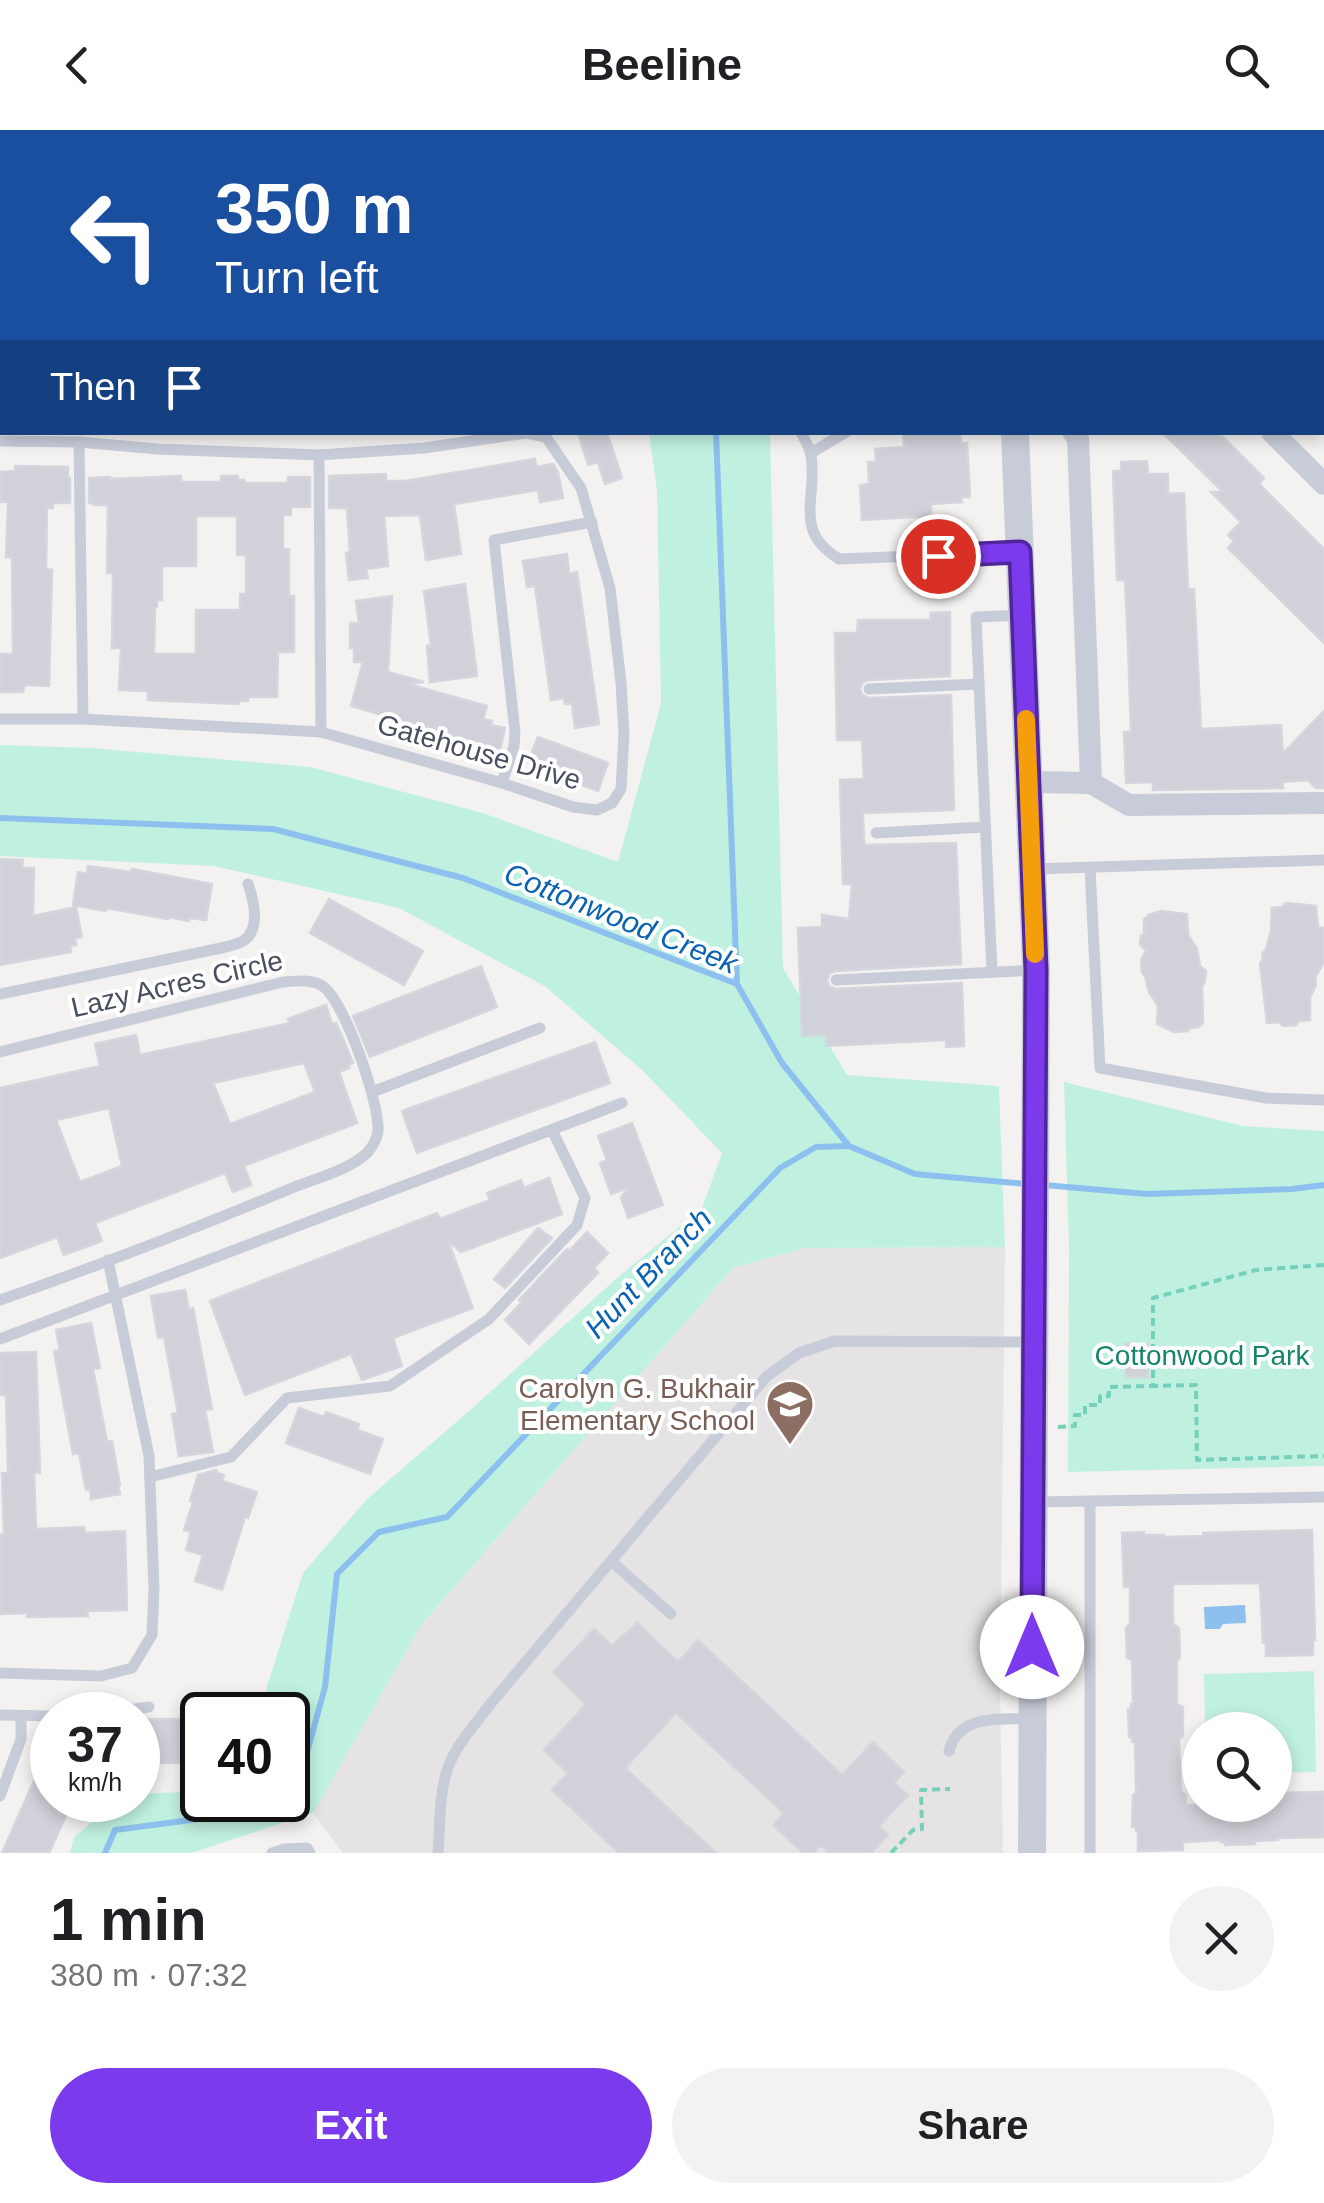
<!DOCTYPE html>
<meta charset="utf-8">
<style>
:root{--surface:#fff;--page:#f2f2f2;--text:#202124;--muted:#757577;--accent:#7c3aed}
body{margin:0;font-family:Arial,sans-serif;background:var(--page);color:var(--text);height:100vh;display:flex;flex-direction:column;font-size:38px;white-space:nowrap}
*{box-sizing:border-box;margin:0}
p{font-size:32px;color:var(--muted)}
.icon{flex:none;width:55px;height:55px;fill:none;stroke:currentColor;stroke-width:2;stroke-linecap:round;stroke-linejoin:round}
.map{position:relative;height:1723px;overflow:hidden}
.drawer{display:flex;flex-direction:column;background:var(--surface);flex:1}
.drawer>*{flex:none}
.top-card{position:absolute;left:0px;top:0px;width:1325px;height:305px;box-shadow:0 5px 15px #0003;background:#1a4fa0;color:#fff;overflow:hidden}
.controls{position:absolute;left:1182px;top:1582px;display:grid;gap:20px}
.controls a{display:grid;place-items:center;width:110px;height:110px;border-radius:50%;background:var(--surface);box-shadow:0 5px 15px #0003;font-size:50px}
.speed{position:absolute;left:30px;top:1562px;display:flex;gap:20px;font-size:50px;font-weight:700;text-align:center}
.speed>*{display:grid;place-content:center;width:130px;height:130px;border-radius:50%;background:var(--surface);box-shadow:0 5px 15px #0003;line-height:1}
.speed small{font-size:25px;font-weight:400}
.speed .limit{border:5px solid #111;border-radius:15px;background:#fff;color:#111}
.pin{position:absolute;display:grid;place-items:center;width:85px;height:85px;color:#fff;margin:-42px;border:5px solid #fff;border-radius:50%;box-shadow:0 2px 10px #0007}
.me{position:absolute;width:110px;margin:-55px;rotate:0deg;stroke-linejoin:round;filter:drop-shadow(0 0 8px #0008)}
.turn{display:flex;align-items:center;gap:35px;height:210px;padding:0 50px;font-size:45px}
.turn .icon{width:130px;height:130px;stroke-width:2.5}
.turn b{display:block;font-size:70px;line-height:85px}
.then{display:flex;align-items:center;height:95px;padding:0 50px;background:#0003;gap:20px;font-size:38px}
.round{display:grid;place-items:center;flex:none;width:105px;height:105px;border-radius:52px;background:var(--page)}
.overview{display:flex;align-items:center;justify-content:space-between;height:170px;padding:0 50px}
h1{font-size:60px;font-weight:700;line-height:75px}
.action{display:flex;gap:20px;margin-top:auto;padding:20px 50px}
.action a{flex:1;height:115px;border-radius:60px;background:var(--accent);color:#fff;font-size:40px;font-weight:700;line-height:115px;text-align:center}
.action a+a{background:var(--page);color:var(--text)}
header{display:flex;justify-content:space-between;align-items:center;height:130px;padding:0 50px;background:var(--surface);font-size:45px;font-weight:700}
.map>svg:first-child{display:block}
</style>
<header><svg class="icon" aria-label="back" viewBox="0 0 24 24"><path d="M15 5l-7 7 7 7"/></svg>Beeline<svg class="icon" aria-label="search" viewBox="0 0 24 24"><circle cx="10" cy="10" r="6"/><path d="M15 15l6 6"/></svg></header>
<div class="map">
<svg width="1324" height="1723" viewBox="0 0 1324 1723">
<rect width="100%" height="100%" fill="#f4f2f1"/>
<g fill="#fdfcec">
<path d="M0,0H458V2H2V28H0Z"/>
<path d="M1115,0H1324V222L1322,2H1117Z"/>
</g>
<path fill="#e5e3e3" d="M1005,1117L1000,1562L1003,1723H343L313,1683L422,1494L733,1138L805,1118Z"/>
<g fill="#c0f1e0">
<path d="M649,303H770L783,838L847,945L999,956L1005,1117L805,1118L733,1138L422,1494L313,1683L191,1723H70L74,1707L119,1670H138V1664L202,1661V1670H288V1585H265L267,1556L303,1443L366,1370L468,1282L616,1149L702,1078L722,1023L643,941L546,857L399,778L214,736L0,726V615L91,618L310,637L483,683L618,732L661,573L657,360Z"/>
<path d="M1064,952L1243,996L1324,1001V1336L1068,1342L1069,1118Z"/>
<path d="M1314,1541L1316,1642L1275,1643V1600H1205L1204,1544Z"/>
</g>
<path fill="#8dc0ee" d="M1245,1475L1246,1493L1223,1494L1220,1499H1205L1204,1477Z"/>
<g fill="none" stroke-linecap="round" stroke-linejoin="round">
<g stroke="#8dc0ee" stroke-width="6">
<path d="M716,302L737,854"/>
<path d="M0,688L273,699L463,748L737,854L782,933L849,1016L915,1044L1026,1054"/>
<path d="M1044,1055L1147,1064L1292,1059L1324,1055"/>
<path d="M288,1651L303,1637L325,1557L337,1444L379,1402L447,1387L780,1038L816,1017L848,1016"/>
<path d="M105,1723L115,1700L251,1682L265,1670"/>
</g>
</g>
<g fill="#d1d2d9" stroke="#d5d6dd" stroke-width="2.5" fill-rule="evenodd">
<path d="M578,302H607L622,348L605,354L598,332L588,335Z"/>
<path d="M903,302H960L961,313H967L970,367H961L962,372L931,374V386L862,390L860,355L869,354L868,332H876L875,319L904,317Z"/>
<path d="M1162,302H1218L1264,348L1259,354L1324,419V513L1228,418L1234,411L1228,405L1241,392L1211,362H1223Z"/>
<path d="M535,329L536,337L553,334L558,342L563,368L540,372L538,360L454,374L461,424L426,430L420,385L384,386L388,436L366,439L368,448L349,450L346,423L350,422L347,378H329V346L386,344V351H405Z"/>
<path d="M1147,331L1148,344H1168V364L1184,363L1188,460L1194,459L1201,599L1281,595L1283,623L1324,581V658H1316L1308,650L1282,652L1283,658L1153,660V652L1126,653L1124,602H1131L1128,515L1125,450H1117L1113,341H1121V332Z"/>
<path d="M15,336L68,337V348H70V373H53V378H47L46,439L52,440L49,556L24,555L23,562H0V524H13L12,427H6L8,372H0V342L15,341Z"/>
<path d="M181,346V352H221V346H238V350H244L245,353H288V347H310V377H291V385H283V419H289V466H294V522H278L277,567H248V571H239V574L148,570V561L119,560L121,518H112L113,443H107L108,375H93V373H89V348L110,347V349ZM196,386H237V425H246V464H240V480H196V524H154L155,477H157V470H162V436H196Z"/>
<path d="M567,424L569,444L577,442L599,594L575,598L572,573L565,574L564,568L551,570L535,456L527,457L523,431Z"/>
<path d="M465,454L477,546L430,552L427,516L431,515L424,461Z"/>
<path d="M392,466L388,542L424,552L408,554L487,576L483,589L492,591L491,595L505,598L500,620L351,576L363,532H354V518H350V493H359L356,471Z"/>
<path d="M950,482V546L869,550L863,552L860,558L862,565L869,568L951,565L954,680L863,683L864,715L956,713L961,834L836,841L830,843L827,850L829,856L836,859L962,853L964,916L946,917V910L826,916V905L802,906L798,798L822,797V785L849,789L852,754H843L840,650L864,649L862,610H837L835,503H857L858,490H930L931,483Z"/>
<path d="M538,607L608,633L598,661L569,650L567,653L530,639L532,633L528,632Z"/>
<path d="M0,729L23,730L22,738H34L33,786L76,777L82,807L75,808L76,815L70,816L71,822L0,835Z"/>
<path d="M88,736L131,742L132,739L212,754L206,790L190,788L189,791L169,787L168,789L107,778L106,781L73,775L78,742L87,744Z"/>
<path d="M329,769L423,821L404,855L310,803Z"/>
<path d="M1286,773L1316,776L1318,797L1323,798L1324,832L1315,848L1316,854L1310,868V890L1299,891L1296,895L1283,896L1278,892L1267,893L1260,833L1263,830L1262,824L1266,819L1271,801L1272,778L1282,777Z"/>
<path d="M1161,781L1187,784L1188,805L1197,819L1200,836L1206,841L1205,851L1202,857L1203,893L1199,897L1190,898L1188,901L1174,902L1157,894L1158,876L1149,862L1145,846L1142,843L1141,830L1146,821L1140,814L1141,806L1144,804V790L1148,785Z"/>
<path d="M481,836L497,877L370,927L353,886Z"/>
<path d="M326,875L332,894L336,893L341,904L353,933L348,935L349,938L339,942L357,993L244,1036L251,1055L233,1062L225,1043L95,1093L102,1111L64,1125L57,1107L0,1128V958L100,936L95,914L136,905L140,925L290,893L288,889ZM304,933L315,962L230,994L213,953ZM109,978L122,1036L80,1052L56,990Z"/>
<path d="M595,912L610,953L417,1023L402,981Z"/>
<path d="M632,993L663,1075L628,1088L621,1067L629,1058L611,1064L600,1033L607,1030L598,1006Z"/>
<path d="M549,1048L562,1084L461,1122L448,1111L473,1178L393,1208L402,1236L362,1250L351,1224L245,1265L210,1171L437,1083L440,1089L490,1070L487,1063L521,1050L524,1058Z"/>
<path d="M538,1098L552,1108L505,1158L494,1149Z"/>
<path d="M587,1102L608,1123L594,1138L598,1143L529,1214L505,1190L522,1172L519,1170L567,1119L569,1121Z"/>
<path d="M185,1160L189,1180L193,1178L212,1279L205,1280L213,1322L179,1326L172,1284L178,1283L164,1207L158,1208L151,1166Z"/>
<path d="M91,1193L100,1238L93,1239L107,1312L112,1311L120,1355H118L120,1364L91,1369L90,1359L86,1360L79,1323L73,1324L54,1221H60L56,1200Z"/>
<path d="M1125,1214H1148V1247H1126Z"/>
<path d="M36,1222L40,1343H34L36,1399L84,1397L85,1403L125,1401L127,1480L87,1481L88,1486L27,1487V1483L0,1484V1405L4,1404L2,1343H8L6,1265H0V1223Z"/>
<path d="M299,1278L324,1287L326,1282L359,1294L357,1300L383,1309L370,1344L286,1313Z"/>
<path d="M216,1340L217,1343L224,1345L222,1351L257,1362L248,1388L245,1387L222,1460L195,1451L203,1425L186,1420L191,1402L184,1400L193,1372L190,1371L198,1345Z"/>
<path d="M1312,1400L1315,1510H1313V1525L1266,1526V1513H1263L1260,1453L1173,1454V1494L1179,1498L1180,1527L1177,1531V1574L1183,1577V1606L1179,1609L1180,1640L1181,1661L1186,1665V1675H1275V1663L1324,1662V1707L1278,1708V1710L1255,1711V1714L1225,1715V1712H1221V1710L1183,1712V1720L1138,1721V1701H1136L1135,1697H1132L1133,1665L1136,1663L1135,1612H1132V1607H1129L1128,1579H1131V1574H1133L1132,1530L1127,1528L1126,1498L1130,1494V1456L1124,1457L1122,1403L1144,1402V1405H1164V1407L1203,1406V1403Z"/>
<path d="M637,1493L678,1532L698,1510L842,1645L873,1612L904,1642L894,1653L908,1665L879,1696L888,1705L871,1723H829L821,1715L814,1723H803L773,1695L784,1683L676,1583L625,1638L716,1723H619L552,1660L568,1643L544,1620L586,1574L553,1542L594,1499L612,1516Z"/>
<rect x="138" y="1589" width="64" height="44"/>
<path d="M52,1610V1670H73L49,1723H2Z"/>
</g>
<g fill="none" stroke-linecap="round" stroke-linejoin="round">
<g stroke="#77d0bc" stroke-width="4" stroke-dasharray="8 5" stroke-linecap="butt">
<path d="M1324,1135L1256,1140L1153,1168V1256L1196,1255L1197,1330L1324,1326"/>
<path d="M1058,1297L1075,1296V1285H1085V1275H1100V1266H1109V1257L1152,1256"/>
<path d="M891,1723L913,1700L922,1699L921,1660L950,1659"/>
</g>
<g stroke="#c8ccd9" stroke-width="11">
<path d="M782,0L787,2L788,0"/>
<path d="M0,60H2"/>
<path d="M801,302C804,309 810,318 811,325C818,369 792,400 839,429L1020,422"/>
<path d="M0,311L79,312L157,319L319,325L424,318L526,303L546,307L581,358L610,458L621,553L624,603L621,659L612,673L597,680L573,677L502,653L321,602L83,589H0"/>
<path d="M79,312L83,589"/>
<path d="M811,323L846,302"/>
<path d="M319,325L321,602"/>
<path d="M869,559L979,554"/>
<path d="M502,653L514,616L515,602L494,410L592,392"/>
<path d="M876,703L985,697"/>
<path d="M1090,738L1100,938L1266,968L1324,970"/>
<path d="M1032,739L1324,730"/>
<path d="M992,842L976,487L1021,485"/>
<path d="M836,850L1036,840"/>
<path d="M0,864L226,817C232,815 238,814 243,811C261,800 254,771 248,754"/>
<path d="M0,922L283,852C295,851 311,849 321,855C344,868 380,974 378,1001C377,1008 372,1017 368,1022C350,1040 316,1048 292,1058C196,1098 98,1136 0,1170"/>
<path d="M372,962L540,898"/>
<path d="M0,1209L622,973"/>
<path d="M150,1347L231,1327L287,1268L390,1256L489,1189L577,1095L585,1068L552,1000"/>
<path d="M1033,1372L1324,1367"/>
<path d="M611,1431L671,1484"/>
<path d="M0,1543L101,1546L132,1538L152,1505L154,1459L149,1326L108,1130"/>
<path d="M0,1585L52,1586"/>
<path d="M89,1585L149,1577"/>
<path d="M949,1621C959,1584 1000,1589 1032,1589"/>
<path d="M0,1666L21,1609V1586"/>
<path d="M272,1723L284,1719L307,1718L310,1723"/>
<path d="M438,1723C440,1697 439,1669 446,1644C453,1617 476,1594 492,1572L767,1246L799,1223L835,1211L1035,1212"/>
<path d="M1090,1723V1371"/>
</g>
<g stroke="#c8ccd9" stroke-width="22">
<path d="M1142,0V2"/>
<path d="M1322,195L1324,197"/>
<path d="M1073,302L1078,308L1091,653"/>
<path d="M1272,302L1324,354"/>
<path d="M1029,652L1091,653L1129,675L1324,673"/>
</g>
<g stroke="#c8ccd9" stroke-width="28">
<path d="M1054,0L1057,2"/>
<path d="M1322,265L1324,267"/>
<path d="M1015,302L1036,840L1032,1723"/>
</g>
</g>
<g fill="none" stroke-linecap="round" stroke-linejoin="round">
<g stroke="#51269a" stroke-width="25">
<path id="route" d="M938,426L1020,422L1036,840L1032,1517"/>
</g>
<use href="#route" stroke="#7c3aed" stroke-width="18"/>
<path stroke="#f59e0b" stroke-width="18" d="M1026,589L1035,824"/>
</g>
<defs>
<g id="school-pin" transform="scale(2.5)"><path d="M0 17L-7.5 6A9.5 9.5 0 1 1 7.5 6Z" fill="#8d6e63" stroke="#fff"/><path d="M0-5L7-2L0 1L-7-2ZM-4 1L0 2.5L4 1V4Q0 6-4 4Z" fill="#fff"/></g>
</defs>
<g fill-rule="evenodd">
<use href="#school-pin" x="790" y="1274"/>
</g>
<g text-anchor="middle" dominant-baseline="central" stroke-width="8" stroke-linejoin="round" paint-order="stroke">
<g font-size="28" fill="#494f60" stroke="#fff">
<text transform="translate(479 622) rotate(16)">Gatehouse Drive</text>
<text transform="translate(177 854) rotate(-13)">Lazy Acres Circle</text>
</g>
<g font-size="28" fill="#16846a" stroke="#fff">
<text x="1202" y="1225">Cottonwood Park</text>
</g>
<g font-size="28" fill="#785e54" stroke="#fff" text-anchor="end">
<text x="755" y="1258">Carolyn G. Bukhair<tspan x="755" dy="32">Elementary School</tspan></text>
</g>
<g font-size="30" font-style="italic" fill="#0962b2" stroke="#fff">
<text transform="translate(621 788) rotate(22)">Cottonwood Creek</text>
<text transform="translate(648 1143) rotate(-46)">Hunt Branch</text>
</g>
</g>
</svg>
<div class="controls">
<a><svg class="icon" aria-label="search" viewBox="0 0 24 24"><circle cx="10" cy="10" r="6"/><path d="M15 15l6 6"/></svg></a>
</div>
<div class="speed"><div>37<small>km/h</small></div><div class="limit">40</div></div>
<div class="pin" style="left:938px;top:426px;background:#d93025"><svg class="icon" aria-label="arrive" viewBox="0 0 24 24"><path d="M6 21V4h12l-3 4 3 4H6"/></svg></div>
<svg class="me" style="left:1032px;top:1517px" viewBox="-20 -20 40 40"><circle r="19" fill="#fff"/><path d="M0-13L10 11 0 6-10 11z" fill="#7c3aed"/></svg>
<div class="top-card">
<div class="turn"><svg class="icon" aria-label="left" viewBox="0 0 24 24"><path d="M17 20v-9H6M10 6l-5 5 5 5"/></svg><div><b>350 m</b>Turn left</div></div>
<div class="then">Then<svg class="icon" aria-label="arrive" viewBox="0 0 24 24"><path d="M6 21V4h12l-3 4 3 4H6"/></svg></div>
</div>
</div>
<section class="drawer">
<div class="overview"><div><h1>1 min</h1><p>380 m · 07:32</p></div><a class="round"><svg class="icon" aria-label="close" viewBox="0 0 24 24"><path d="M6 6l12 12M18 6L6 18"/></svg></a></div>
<div class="action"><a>Exit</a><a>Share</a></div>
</section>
